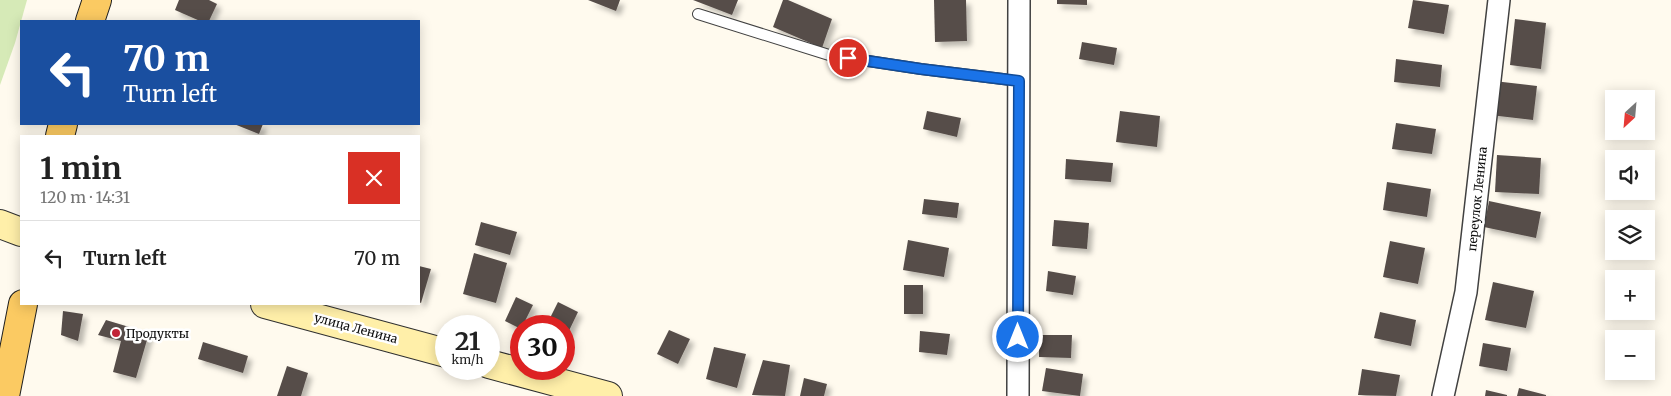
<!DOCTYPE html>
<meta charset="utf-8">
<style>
:root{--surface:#fff;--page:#f2f2f2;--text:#222;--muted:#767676;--line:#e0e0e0}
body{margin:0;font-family:Merriweather,serif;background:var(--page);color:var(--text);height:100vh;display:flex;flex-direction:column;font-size:19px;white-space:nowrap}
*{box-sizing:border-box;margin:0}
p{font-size:16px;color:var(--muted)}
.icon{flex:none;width:28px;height:28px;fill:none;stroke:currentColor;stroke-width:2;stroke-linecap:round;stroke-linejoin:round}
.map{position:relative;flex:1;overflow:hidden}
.details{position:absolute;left:20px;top:135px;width:400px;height:170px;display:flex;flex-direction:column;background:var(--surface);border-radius:0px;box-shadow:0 2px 12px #0003}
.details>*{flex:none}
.hud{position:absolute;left:20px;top:20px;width:400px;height:105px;border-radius:0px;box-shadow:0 2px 12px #0003;background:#1a4fa0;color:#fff;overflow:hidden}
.needle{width:32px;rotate:206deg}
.buttons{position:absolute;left:1605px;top:90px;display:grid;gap:10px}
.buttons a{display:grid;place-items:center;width:50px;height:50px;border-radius:0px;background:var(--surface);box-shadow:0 2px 12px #0003;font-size:25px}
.speed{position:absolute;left:435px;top:315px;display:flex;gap:10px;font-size:25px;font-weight:700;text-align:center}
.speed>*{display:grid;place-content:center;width:65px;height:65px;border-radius:50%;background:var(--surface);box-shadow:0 2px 12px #0003;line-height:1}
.speed small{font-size:12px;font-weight:400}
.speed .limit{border:8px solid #d22;background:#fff;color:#111}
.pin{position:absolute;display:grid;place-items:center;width:42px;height:42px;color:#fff;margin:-21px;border:2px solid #fff;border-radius:50%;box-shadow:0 1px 5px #0007}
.me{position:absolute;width:55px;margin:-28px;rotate:0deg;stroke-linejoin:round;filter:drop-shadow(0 0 4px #0008)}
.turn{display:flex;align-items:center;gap:18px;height:105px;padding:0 20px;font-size:22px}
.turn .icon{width:65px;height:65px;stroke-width:2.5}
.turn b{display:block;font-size:35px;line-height:42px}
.round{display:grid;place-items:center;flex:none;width:52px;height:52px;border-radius:0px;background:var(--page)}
.overview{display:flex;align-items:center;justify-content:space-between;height:85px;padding:0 20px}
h1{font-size:30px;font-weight:700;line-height:38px}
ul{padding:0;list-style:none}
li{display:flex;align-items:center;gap:15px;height:75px;padding:0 20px;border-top:1px solid var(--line)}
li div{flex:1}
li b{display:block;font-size:19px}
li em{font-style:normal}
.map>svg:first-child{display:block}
</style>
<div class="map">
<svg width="1671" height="396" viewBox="0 0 1671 396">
<defs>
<filter id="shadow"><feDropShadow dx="4.5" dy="4.5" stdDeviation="2.5" flood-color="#0004"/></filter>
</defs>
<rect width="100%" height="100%" fill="#fffaee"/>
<path fill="#d6eab7" d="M0,0H27L15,43L0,85Z"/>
<g fill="#574e4a" filter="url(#shadow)">
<path d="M179,0H209L217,4L209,21H200L175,10Z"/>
<path d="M588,0H620L616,11Z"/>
<path d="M693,0H738L732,15Z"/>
<path d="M783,0H788L832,19L822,48L773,27Z"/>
<path d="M934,0H966L967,41L935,42Z"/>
<path d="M1057,0H1087V5L1057,4Z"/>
<path d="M1413,0L1449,5L1444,34L1408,28Z"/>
<path d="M1515,19L1546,23L1541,69L1510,65Z"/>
<path d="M1082,42L1117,48L1114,65L1079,59Z"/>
<path d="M1396,59L1442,65L1440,87L1394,82Z"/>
<path d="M1494,81L1537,86L1533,120L1490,115Z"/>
<path d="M927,111L961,118L957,137L923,129Z"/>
<path d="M1120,111L1160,116L1157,147L1116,142Z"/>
<path d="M1396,123L1436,129L1432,154L1392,149Z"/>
<path d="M234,124H263L259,134Z"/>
<path d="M1497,155L1541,158L1539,194L1495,192Z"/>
<path d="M1066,159L1113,163L1111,182L1065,179Z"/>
<path d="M1387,182L1431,189L1427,217L1383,210Z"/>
<path d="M924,199L959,203L957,218L922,214Z"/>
<path d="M1489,201L1541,212L1536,238L1484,227Z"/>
<path d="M1054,220L1089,223L1087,249L1052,246Z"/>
<path d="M481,222L517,232L510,255L475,245Z"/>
<path d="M908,240L949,248L944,277L903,270Z"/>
<path d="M1390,241L1425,248L1418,284L1383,277Z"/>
<path d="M474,253L507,263L496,303L463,294Z"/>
<path d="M419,266L431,269L421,303L419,302Z"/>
<path d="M1048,271L1076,276L1073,295L1046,291Z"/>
<path d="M1493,282L1534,291L1526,328L1485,320Z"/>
<rect x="904" y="285" width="19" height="29"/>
<path d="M516,297L533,305L521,329L505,321Z"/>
<path d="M558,302L578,312L566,337L564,336V326H546Z"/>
<path d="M63,311L83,314L78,341L61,335Z"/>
<path d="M1380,312L1416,320L1411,346L1374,338Z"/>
<path d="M106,320L149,333L136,378L113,372L121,341L98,335Z"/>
<path d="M669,330L690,339L678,364L657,354Z"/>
<path d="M920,331L950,334L947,355L919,352Z"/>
<path d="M1039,335H1072L1071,358L1039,357Z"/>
<path d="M203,342L248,356L243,373L198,359Z"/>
<path d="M1483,343L1511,348L1507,371L1479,366Z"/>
<path d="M714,347L746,354L737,388L706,379Z"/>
<path d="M763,360L790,365L785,396L752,395Z"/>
<path d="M287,366L308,373L301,396H277Z"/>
<path d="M1046,368L1083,374L1080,396L1042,391Z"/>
<path d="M1362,369L1400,375L1396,396L1358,395Z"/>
<path d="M804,378L827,384L824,396H800Z"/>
<path d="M1519,388L1546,395V396H1517Z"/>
<path d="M1486,390L1507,395V396H1485Z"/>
</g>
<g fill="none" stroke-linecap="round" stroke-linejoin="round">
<g stroke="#414141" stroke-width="12">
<path id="lane" d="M698,14L829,55L921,69L1019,81"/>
</g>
<g stroke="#414141" stroke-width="24">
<g id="street">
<path d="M1018,396L1019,0"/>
<path d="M1443,396L1466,292L1499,0"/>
</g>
</g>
<g stroke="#303030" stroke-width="30">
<g id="secondary">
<path d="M0,224L21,232"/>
<path d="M265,304L446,353"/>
<path d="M489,364L608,396"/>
</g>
</g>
<g stroke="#1f1f1f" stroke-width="30">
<g id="primary">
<path d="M90,21L97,0"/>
<path d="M60,136L63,124"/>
<path d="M5,396L23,304"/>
</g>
</g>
<use href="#lane" stroke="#fff" stroke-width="10"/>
<use href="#street" stroke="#fff" stroke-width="21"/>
<use href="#secondary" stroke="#ffefa9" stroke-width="28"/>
<use href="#primary" stroke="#fbca62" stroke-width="28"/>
</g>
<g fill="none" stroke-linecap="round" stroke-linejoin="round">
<g stroke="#114b97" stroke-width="12">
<path id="route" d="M848,58L921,69L1019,81L1018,337"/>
</g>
<use href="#route" stroke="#1a73e8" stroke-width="9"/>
</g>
<circle fill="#c12337" stroke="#fff" stroke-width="2" cx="116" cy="333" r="5"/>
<g text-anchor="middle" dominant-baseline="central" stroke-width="5" stroke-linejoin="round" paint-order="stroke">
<g font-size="12" fill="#0e0e0e" stroke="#fff">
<text transform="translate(1477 199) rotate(-84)">переулок Ленина</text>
<text transform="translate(356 328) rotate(15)">улица Ленина</text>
</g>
<g font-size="12" fill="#0e0e0e" stroke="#fff" text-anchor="start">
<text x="126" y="333">Продукты</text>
</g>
</g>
</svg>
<div class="buttons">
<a><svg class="needle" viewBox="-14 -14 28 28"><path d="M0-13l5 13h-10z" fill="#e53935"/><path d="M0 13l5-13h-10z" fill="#767676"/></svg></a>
<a><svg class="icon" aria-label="sound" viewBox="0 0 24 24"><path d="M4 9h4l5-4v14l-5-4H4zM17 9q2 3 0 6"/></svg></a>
<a><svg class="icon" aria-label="layers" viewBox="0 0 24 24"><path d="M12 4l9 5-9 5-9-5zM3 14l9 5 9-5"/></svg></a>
<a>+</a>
<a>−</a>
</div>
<div class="speed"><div>21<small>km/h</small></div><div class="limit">30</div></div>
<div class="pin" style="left:848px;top:58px;background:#d93025"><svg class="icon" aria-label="arrive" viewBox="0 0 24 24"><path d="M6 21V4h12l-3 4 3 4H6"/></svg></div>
<svg class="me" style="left:1018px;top:337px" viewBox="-20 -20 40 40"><circle r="17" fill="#1a73e8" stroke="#fff" stroke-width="3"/><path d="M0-11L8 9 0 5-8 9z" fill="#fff"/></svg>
<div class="hud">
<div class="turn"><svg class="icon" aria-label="left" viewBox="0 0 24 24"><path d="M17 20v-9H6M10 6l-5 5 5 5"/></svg><div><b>70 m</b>Turn left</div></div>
</div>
<section class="details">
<div class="overview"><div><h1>1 min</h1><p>120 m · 14:31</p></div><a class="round" style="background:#d93025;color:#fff"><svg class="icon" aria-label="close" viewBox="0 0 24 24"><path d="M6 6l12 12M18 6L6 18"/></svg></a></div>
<ul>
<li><svg class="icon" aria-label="left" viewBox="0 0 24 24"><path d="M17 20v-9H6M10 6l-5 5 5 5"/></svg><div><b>Turn left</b></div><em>70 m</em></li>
</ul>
</section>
</div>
